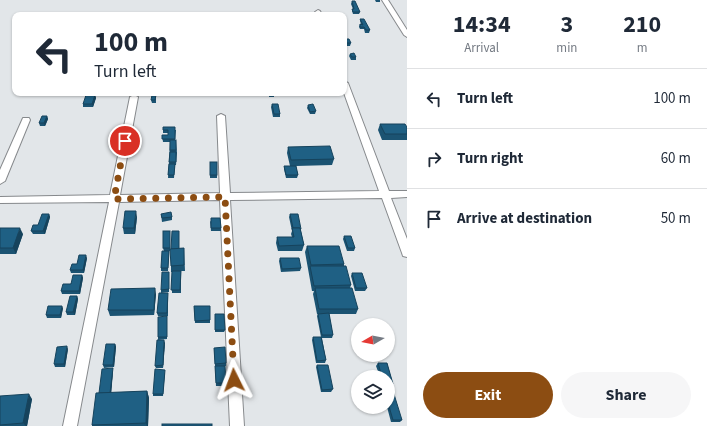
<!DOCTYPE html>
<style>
:root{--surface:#fff;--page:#f6f6f7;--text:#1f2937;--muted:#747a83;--line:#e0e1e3;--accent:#8c4d12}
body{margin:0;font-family:"Source Sans 3",sans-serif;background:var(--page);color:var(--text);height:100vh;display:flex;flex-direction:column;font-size:15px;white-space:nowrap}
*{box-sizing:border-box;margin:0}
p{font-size:13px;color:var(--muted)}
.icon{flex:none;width:22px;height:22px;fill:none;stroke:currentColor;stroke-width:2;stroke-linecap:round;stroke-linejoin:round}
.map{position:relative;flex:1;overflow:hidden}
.panel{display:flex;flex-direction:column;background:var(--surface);width:300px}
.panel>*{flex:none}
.banner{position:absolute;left:12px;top:12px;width:335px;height:84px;border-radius:8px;box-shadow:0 1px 3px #0004;background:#fff;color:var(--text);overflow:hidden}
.needle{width:26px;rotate:261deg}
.controls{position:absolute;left:351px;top:318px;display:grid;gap:8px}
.controls a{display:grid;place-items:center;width:44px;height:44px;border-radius:50%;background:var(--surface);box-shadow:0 1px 3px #0004;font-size:20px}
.pin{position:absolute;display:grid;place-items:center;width:34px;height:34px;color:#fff;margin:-17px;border:2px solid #fff;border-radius:50%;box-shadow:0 1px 4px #0007}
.me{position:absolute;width:44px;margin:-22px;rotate:357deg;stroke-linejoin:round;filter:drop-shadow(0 0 3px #0008)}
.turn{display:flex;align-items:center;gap:14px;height:84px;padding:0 16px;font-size:18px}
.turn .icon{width:52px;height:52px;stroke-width:2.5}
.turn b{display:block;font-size:28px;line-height:34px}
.eta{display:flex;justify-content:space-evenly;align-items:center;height:68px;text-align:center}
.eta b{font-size:24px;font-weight:700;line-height:28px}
.button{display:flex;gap:8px;margin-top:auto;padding:8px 16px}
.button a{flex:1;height:46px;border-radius:24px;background:var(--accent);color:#fff;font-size:16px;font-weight:700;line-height:46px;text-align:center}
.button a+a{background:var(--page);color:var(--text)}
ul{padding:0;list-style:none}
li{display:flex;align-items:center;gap:12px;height:60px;padding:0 16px;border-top:1px solid var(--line)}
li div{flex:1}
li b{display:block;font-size:15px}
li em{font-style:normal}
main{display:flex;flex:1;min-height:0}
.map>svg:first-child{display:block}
</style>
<main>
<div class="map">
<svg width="407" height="426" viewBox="0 0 407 426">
<rect width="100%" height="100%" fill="#e2e6e9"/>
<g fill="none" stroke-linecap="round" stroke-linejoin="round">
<g stroke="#86898c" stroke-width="2">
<g id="minor">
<path d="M382,0H388L407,30V37L404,35Z"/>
<path d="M318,10L320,11L322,15H316L315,12Z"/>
<path d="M344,81L348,83L389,191H407V197L391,198L407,239V257L403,256L402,253L382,198L230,200L244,426H230L220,200L119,202L77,426H63L109,202L0,203V197L110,195L130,97L134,95L138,97L120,195L220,193L217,116L221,114L225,116L230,193L379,191L344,93Z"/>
<path d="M23,118H29L30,120L5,181L0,184V170Z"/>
</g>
</g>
<use href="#minor" fill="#fff" fill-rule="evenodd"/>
</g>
<g fill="#1b5372">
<path d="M375,0H380V2H376Z"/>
<path d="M352,1L360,12L359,14H353L352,11L353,9L351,4Z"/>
<path d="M360,19L370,30L369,33H365L364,29H360L359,27L360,24H361L360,21Z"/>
<path d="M344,39L351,43L350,46H345L344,43Z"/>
<path d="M350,54L356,57V60H351L349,56Z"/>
<rect x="269" y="93" width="5" height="4"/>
<path d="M95,95L96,98L93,107H83V104Z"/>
<path d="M156,98V103H152L151,100Z"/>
<path d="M272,104L280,114V117H273L271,107Z"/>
<path d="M308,105L316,111L315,114H310L307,108Z"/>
<path d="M47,116L48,119L45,126H40L39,123Z"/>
<path d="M380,124L407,127V140H382L378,130Z"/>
<path d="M163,130H176L175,140H176L177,153L176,165H175L174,178H168L170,142H163L162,135H168V133H163Z"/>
<path d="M288,147L334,159L332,165L296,166L298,175L297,178H286L284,169V166H290L287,153Z"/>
<rect x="210" y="162" width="7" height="16"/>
<path d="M49,214L50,217L45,234H33L31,231L38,225Z"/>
<path d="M161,214L172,217V220L162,222Z"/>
<path d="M290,214L301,229V231L304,245L302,251H278L276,243L277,237H292L291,234L292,231L289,217Z"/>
<path d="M137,217L135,234H124L123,228Z"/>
<path d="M210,221L221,228V231H211Z"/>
<path d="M0,228L23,234L16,254H0Z"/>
<path d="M170,231V251H169L168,271H161V268L164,251L163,248Z"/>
<path d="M344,236L355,248L354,251H347L343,239Z"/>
<path d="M307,246L344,264V266L351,285L350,288L358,309L356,314H329L333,335L332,338H322L326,360L325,363H316L312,340L313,337H321L317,316L318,314H317L313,294L314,291H312L305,252Z"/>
<path d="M184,248L185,271H181V293H172V272H171V266L179,249Z"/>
<path d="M87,258L84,273H71L70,270L77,264Z"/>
<path d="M280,258L301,268L300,271L281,272L279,261Z"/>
<path d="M169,272V292L161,293V290Z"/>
<path d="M352,273L367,288L365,291H355L351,276Z"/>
<path d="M82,275L83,278L80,294H62L61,291Z"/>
<path d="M156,294L154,315L110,316L108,310Z"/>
<path d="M77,296L78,299L75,315H67L66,312Z"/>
<path d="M168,296V316H158L157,313Z"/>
<path d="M194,306H210V323H195Z"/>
<path d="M63,308L61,318H47L46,315Z"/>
<path d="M215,314L225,330L224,332H215Z"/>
<path d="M167,319V339L158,340V337Z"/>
<path d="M165,343L163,368H156L155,366Z"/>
<path d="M115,344L116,347L114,367L104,368L103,365Z"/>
<path d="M214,348L226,363V366H215Z"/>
<path d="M68,349L65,367H55L54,364Z"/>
<path d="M378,363H387L393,384L391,387H388V377H380L376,366Z"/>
<path d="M317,365L333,389L331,392H321L316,367Z"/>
<path d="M215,366L226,383V386H216Z"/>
<path d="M113,371L111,393L147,391L149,398L148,426H92V425Z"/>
<path d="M165,372L163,396H153V394Z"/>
<path d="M388,391L402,420L400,422H391L387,407H388Z"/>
<path d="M0,396L32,399L27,426H0Z"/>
</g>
<g fill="#16435c">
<path d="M95,95L96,98L93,107L92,104Z"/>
<path d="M47,116L48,119L45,126L44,123Z"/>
<path d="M136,211L137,217L135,234L134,228Z"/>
<path d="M49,214L50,217L45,234L43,231Z"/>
<path d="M20,228L23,234L16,254L13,248Z"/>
<path d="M86,255L87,258L84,273L83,270Z"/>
<path d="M82,275L83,278L80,294L79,291Z"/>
<path d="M155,288L156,294L154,315V310Z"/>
<path d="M77,296L78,299L75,315L73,312Z"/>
<path d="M62,306L63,308L61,318L60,315Z"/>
<path d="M164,340L165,343L163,368V365Z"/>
<path d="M115,344L116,347L114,367L113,365Z"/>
<path d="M67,346L68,349L65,367L64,364Z"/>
<path d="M113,368V371L111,396L110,393Z"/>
<path d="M147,391L149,398L148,426H147L146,423Z"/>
<path d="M29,394L32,399L27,426H26L23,423Z"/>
</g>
<g fill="#1f6084" stroke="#16435c">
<path d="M352,1H355L360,12H353L352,9H354Z"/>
<path d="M360,19H364L370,30H366L364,27H360V24L363,25Z"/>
<path d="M344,39H349L351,43H346Z"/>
<path d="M354,53L356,57H352L350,54Z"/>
<path d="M269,93H274V94H270Z"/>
<path d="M86,95H95L92,104H83Z"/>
<path d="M152,95H156L155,100H151Z"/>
<path d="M272,104H278L280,114H274Z"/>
<path d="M313,104L316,111L310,112L308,105Z"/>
<path d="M42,116H47L44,123H39Z"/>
<path d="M380,124H405L407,127V134H385Z"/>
<path d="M163,127H175V139H162V135H168V130H163Z"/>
<rect x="170" y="140" width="6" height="10"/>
<path d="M330,146L334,159L291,160L288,147Z"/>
<path d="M170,152H176V162H169Z"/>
<rect x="210" y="162" width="7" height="13"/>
<path d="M169,164H175L174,175H168Z"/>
<path d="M284,166H296L298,175H286Z"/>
<path d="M125,211H136L134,228H123Z"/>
<path d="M171,212L172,217L162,218L161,214Z"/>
<path d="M42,214H49L43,231H31L33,225H38Z"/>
<path d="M290,214H298L301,229L300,228H293Z"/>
<path d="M211,218H220L221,228H211Z"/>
<path d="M0,228H20L13,248H0Z"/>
<path d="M292,228H300L304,245L279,246L277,237H294Z"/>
<rect x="163" y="231" width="7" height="17"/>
<path d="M172,231H179V249H171Z"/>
<path d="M344,236H351L355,248H348Z"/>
<path d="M307,246H339L344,264L311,265Z"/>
<path d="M184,248V265L171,266L170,249Z"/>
<path d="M162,251H169L168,268H161Z"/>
<path d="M79,255H86L83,270H70L72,264H77Z"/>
<path d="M280,258H299L301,268L282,269Z"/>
<path d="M310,266H346L351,285L314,286Z"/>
<path d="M172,271H181L180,290H171Z"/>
<path d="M162,272H169V289L161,290Z"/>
<path d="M352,273H362L367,288H356Z"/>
<path d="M73,275H82L79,291H61L63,284H71Z"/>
<path d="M155,288L154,310H108L111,289Z"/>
<path d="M315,288H352L358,309H319Z"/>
<path d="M159,293H168L167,313H157Z"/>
<path d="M70,296H77L73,312H66Z"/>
<path d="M48,306H62L60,315H46Z"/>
<path d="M194,306H210V320L195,321Z"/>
<path d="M329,313L333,335H322L318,314Z"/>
<path d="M215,314H224L225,330H215Z"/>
<path d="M167,316V337H158V317Z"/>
<path d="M313,337H321L326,360L317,361Z"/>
<path d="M157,340H164L163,365L155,366Z"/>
<path d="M106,344H115L113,365H103Z"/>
<path d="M67,346L64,364H54L57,347Z"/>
<path d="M225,347L226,363L215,364L214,348Z"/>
<path d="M378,363H387L393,384H388V377H382Z"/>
<path d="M317,365H328L333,389L322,390Z"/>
<path d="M215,366H225L226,383H216Z"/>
<path d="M113,368L110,393H99L102,369Z"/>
<path d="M155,369L165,370L163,394H153Z"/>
<path d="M147,391L146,423L92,425L96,393Z"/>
<path d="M388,391H393L402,420H393L388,403Z"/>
<path d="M29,394L23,423L0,425V396Z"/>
<rect x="162" y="424" width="50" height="2"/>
</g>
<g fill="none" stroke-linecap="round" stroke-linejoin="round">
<path stroke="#8c4d12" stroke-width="7" stroke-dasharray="0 12.6" d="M125,141L114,199L225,197L234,380"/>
</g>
</svg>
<div class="controls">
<a><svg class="needle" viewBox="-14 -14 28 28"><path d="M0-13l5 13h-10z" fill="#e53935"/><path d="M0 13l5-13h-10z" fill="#747a83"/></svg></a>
<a><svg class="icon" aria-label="layers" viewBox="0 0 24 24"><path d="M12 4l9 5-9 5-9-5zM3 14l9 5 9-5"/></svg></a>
</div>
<div class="pin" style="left:125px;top:141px;background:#d93025"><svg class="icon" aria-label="arrive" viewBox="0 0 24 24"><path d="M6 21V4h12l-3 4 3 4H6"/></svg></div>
<svg class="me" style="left:234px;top:380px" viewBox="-20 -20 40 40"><path d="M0-17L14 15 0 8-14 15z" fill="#8c4d12" stroke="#fff" stroke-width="4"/></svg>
<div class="banner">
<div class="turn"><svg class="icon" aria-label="left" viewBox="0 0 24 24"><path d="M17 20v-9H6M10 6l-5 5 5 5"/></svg><div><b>100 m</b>Turn left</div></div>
</div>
</div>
<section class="panel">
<div class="eta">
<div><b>14:34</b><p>Arrival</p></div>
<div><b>3</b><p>min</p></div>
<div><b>210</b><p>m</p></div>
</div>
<ul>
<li><svg class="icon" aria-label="left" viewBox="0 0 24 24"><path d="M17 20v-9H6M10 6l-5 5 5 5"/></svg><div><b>Turn left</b></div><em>100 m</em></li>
<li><svg class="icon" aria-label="right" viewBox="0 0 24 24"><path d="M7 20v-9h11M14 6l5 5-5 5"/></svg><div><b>Turn right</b></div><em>60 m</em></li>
<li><svg class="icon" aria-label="arrive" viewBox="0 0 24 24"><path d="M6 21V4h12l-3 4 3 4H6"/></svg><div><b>Arrive at destination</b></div><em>50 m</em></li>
</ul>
<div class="button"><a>Exit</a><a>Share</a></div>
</section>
</main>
